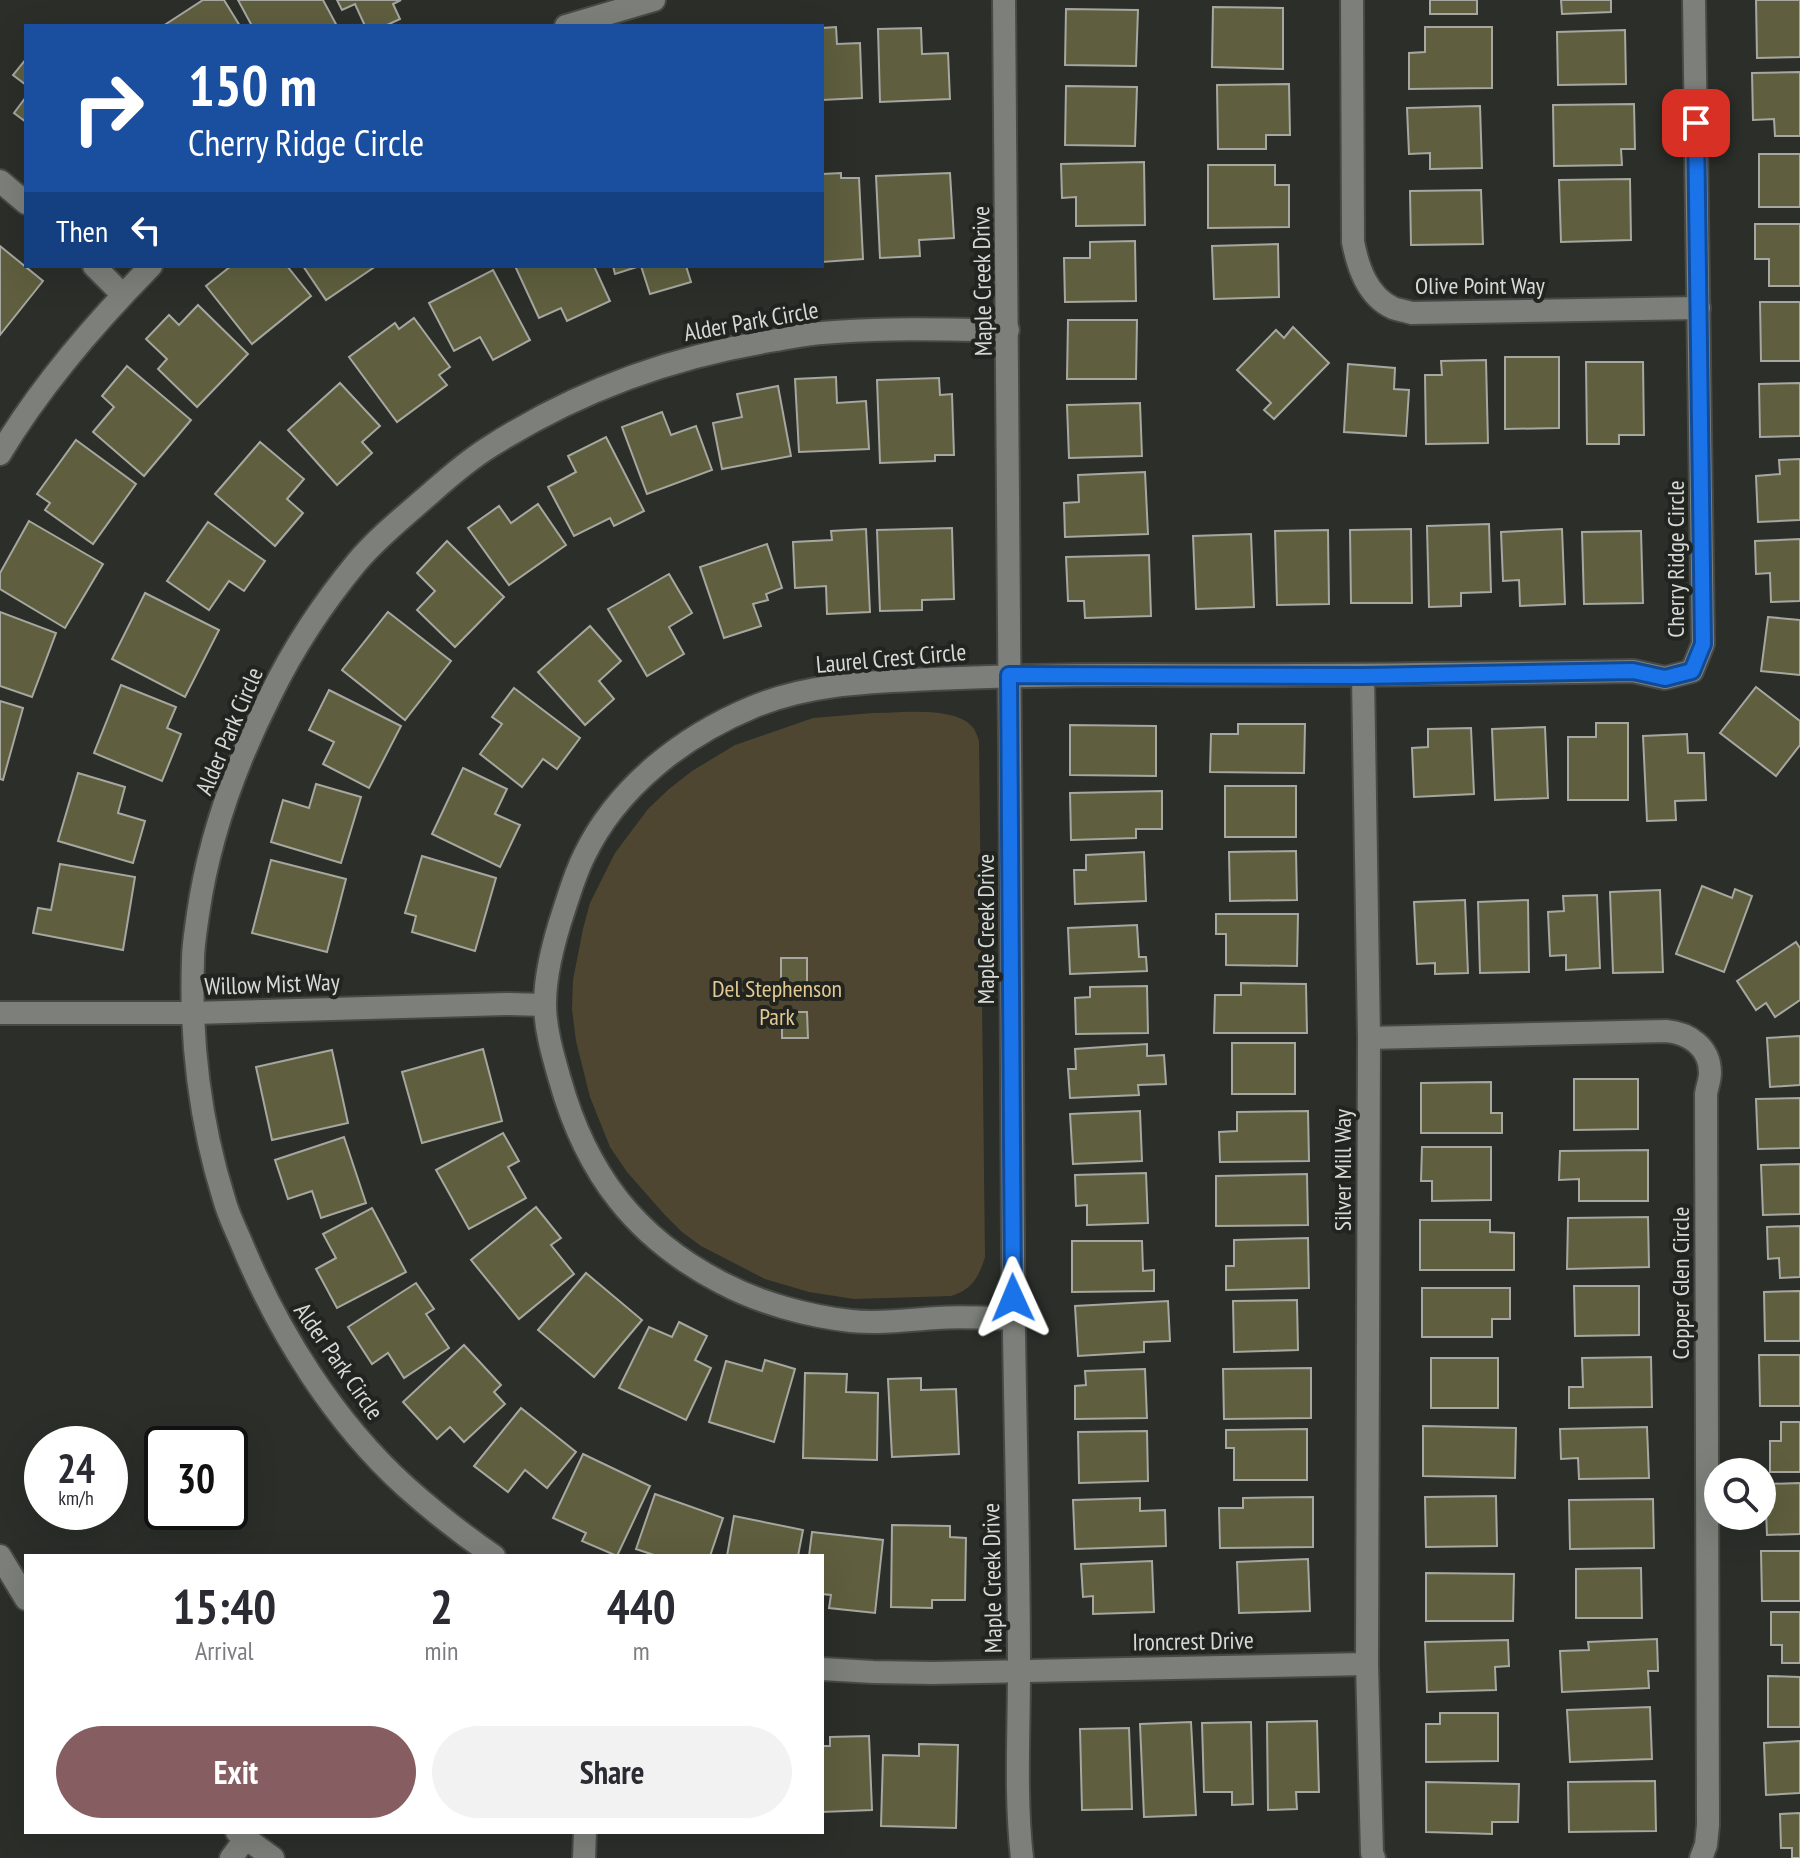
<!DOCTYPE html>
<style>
:root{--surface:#fff;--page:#f2f2f3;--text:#2b2b33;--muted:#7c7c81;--accent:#865d61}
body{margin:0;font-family:"PT Sans Narrow",sans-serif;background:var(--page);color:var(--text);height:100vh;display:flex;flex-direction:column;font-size:30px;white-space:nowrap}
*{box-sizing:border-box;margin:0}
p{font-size:26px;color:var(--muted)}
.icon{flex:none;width:44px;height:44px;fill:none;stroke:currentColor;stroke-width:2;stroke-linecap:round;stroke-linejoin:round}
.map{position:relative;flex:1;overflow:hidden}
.panel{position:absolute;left:24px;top:1554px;width:800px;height:280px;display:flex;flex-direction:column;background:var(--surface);border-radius:0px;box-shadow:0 8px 32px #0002}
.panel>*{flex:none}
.guide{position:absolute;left:24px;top:24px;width:800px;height:244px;border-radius:0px;box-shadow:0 8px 32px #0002;background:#1a4fa0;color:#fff;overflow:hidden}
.fabs{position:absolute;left:1704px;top:1458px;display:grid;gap:16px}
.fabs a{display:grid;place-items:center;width:72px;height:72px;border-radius:50%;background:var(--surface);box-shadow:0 8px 32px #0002;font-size:40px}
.speed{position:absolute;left:24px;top:1426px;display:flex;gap:16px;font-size:40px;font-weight:700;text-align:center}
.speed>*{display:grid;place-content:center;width:104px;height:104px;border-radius:50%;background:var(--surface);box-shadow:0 8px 32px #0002;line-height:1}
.speed small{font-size:20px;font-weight:400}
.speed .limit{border:4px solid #111;border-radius:12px;background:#fff;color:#111}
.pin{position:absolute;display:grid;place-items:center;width:68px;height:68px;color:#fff;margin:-34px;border-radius:16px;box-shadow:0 4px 12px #0006}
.me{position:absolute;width:88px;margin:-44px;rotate:359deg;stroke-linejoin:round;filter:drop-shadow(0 0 6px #0008)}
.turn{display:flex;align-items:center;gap:28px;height:168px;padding:0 32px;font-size:36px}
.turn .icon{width:104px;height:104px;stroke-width:2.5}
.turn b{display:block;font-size:56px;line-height:68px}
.then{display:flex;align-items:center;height:76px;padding:0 32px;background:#0003;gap:16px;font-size:30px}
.eta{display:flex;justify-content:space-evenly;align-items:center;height:136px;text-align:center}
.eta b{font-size:48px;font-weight:800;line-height:56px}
.cta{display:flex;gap:16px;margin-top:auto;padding:16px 32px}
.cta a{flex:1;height:92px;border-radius:48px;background:var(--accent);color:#fff;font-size:32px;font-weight:800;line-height:92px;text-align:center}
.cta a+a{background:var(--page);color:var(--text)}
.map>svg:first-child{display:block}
</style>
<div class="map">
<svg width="1800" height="1858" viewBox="0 0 1800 1858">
<rect width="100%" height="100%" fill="#2b2e29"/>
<path fill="#4f4632" d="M873,713C899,713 958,705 974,729C975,730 979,740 979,741L985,1257C979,1277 972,1290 951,1296L854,1299L809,1292L765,1279L701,1246L682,1232L664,1214L627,1172L610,1147L590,1097L576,1041L572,1009L573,980L583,929L590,903L615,853L648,809L669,789L692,771L735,745L813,718Z"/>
<g fill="#5f5f3f" stroke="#a7a7a1" stroke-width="2">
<path d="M203,0H224L240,26H163Z"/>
<path d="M238,0H323L337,26H252Z"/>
<path d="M337,0H401L393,4L400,19L385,26H365L355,4L342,10Z"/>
<rect x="1430" y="0" width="47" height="14"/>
<path d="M1561,0H1611V12L1562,14Z"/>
<path d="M1756,0H1800V57L1757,58Z"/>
<path d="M1213,7L1283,8V69L1212,67Z"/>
<path d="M1066,9L1138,10L1136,66L1065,65Z"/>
<path d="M836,27L837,44L860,43L862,98L822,100V28Z"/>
<path d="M1425,27H1492V88L1409,89V53L1425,52Z"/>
<path d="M921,28L922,54L948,53L950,99L880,102L878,29Z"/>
<path d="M1625,30L1626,84L1558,85L1557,32Z"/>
<path d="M26,59V85L13,75Z"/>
<path d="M1800,72V136H1775L1774,119L1753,120L1752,73Z"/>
<path d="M1289,84L1290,135H1266V149H1218L1217,85Z"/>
<path d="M1066,86L1137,87L1135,146L1065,145Z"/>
<path d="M26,97V122L14,113Z"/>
<path d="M1634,104L1635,149H1621L1622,165L1554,166L1553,105Z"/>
<path d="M1480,106L1482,168L1430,169V153L1409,154L1407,108Z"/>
<rect x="1759" y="154" width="41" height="53"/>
<path d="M1144,162L1145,225L1076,226V197L1062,198L1061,164Z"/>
<path d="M1208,165H1275V185H1289V227L1208,228Z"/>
<path d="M841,173V178H859L863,259L822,262V174Z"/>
<path d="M950,173L954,238L919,240L920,256L880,258L876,176Z"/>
<path d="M1630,179L1631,240L1561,242L1559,180Z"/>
<path d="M1481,190L1483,244L1411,245L1410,191Z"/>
<path d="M1755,224H1800V286H1769V259H1755Z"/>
<path d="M1135,241L1136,301L1065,302L1064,258H1090V242Z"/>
<path d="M1278,244L1279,297L1214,299L1212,246Z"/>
<path d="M0,246L43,281L0,335Z"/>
<path d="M231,266H287L311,296L252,344L206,286Z"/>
<path d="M303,266H376L326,300Z"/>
<path d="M515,266H594L610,301L567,321L561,308L539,318Z"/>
<path d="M613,266H640L615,274Z"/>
<path d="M641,266H686L691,282L650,294Z"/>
<path d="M493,270L530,340L493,360L480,337L454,351L429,303Z"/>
<path d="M1760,302H1800V361H1761Z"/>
<path d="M198,305L248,354L197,407L158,369L167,359L146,339L169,315L179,325Z"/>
<path d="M414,318L450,367L439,375L447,385L397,422L349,357L395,323L399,329Z"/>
<path d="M1068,320H1137L1136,379H1067Z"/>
<path d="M1293,327L1329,363L1274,419L1264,410L1271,403L1237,370L1276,330L1284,338Z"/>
<path d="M1505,357H1559V428L1505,429Z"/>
<path d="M1486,360L1488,443L1426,444L1425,375H1442L1441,361Z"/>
<path d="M1586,362H1643L1644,435H1619V444H1587Z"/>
<path d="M1348,364L1395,368L1394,389L1409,390L1406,436L1344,432Z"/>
<path d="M127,366L191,420L144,476L93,432L114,407L102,396Z"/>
<path d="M836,377L837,403L866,401L869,449L799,452L795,379Z"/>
<path d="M939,378L940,395L952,394L954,455H935V461L880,463L877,380Z"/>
<path d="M340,383L380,426L362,442L372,453L337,485L288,430Z"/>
<path d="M1800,383V436L1760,437L1759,384Z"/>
<path d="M778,386L791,456L722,469L713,423L742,417L737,394Z"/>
<path d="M1140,403L1142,456L1069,458L1067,405Z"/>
<path d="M662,412L671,435L696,426L712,470L647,494L622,427Z"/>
<path d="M606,437L644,511L614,526L610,518L574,536L548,487L576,472L568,456Z"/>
<path d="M76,440L136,484L93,544L45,510L50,503L37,494Z"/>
<path d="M260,442L304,479L287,499L303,513L275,546L215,494Z"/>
<path d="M1800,459V520L1758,522L1756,476L1780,474L1779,460Z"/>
<path d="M1145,472L1148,534L1065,537L1064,503L1079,502L1078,475Z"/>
<path d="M538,504L566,545L509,585L468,528L499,506L511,523Z"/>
<path d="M29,521L103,564L65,628L0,589V573Z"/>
<path d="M208,522L265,561L244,591L229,581L209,610L167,581Z"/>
<path d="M1489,524L1491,592L1461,593V606L1429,607L1427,526Z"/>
<path d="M952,528L954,599L922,600V610L880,611L877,530Z"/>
<path d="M866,529L870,612L827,614L826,586L795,588L793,542L832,540L831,531Z"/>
<path d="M1411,529L1412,603H1351L1350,530Z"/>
<path d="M1562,529L1565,604L1520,606L1519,580L1503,581L1501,532Z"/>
<path d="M1328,530L1329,604L1277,605L1275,531Z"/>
<path d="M1641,531L1643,603L1584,604L1582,532Z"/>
<path d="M1251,534L1254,607L1196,609L1193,536Z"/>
<path d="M1800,539V601L1771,602L1770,573L1756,574L1755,541Z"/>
<path d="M447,541L504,597L455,647L417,610L435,591L417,573Z"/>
<path d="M767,544L782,588L766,594L768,600L753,604L761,626L724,638L700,567Z"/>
<path d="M1149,555L1151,616L1085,618L1084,601H1068L1066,557Z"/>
<path d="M669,574L692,613L669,627L684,654L647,676L608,609Z"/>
<path d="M145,593L219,630L185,697L112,659Z"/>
<path d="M0,612L56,633L32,697L0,686Z"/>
<path d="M388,612L451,661L405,720L342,670Z"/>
<path d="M1768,617L1800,620V675L1761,671Z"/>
<path d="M590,626L621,661L599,681L614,699L585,725L538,672Z"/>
<path d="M121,685L176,707L167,728L181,734L162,781L94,753Z"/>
<path d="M1756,687L1800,721V745L1776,776L1720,733Z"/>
<path d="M514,688L580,738L557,769L543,759L522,787L480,754L502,724L492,717Z"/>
<path d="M329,690L401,726L369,788L323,764L334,742L309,730Z"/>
<path d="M0,701L23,708L3,780L0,779Z"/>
<path d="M1596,723H1628V800H1568V737H1596Z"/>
<path d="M1238,724H1305L1304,773L1210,772L1211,734H1238Z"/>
<path d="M1070,725L1156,726V776L1070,775Z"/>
<path d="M1545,727L1548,798L1495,800L1492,729Z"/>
<path d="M1471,728L1474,794L1414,797L1412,748L1428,747V729Z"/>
<path d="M1687,734L1688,753H1704L1706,800L1675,801L1676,820L1647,821L1643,736Z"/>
<path d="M463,768L507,789L495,814L520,825L500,867L432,834Z"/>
<path d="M78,773L125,787L118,813L145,821L133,863L58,841Z"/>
<path d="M316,784L361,797L341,863L271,842L283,800L309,808Z"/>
<rect x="1225" y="786" width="71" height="51"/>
<path d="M1162,791V829H1136V838L1071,840L1070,793Z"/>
<path d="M1296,851L1297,900L1230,901L1229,852Z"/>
<path d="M1144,852L1146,901L1075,904L1074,870H1086V855Z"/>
<path d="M422,856L496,878L475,951L412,932L416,916L405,913Z"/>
<path d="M271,860L346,879L327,952L252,933Z"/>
<path d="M60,864L135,877L123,950L33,933L38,908L51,910Z"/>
<path d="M1702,886L1732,898L1735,889L1752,896L1724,972L1676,954Z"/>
<path d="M1660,890L1663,972L1613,973L1610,892Z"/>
<path d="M1597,895L1600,968L1566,970V955L1550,956L1548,912L1564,911L1563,896Z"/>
<path d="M1465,900L1468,973L1435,974V963L1417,964L1414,902Z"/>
<path d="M1528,900L1529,972L1480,973L1478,902Z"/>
<path d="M1216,914H1298L1297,966L1226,965V934H1216Z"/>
<path d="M1137,925L1139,957H1146L1147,971L1070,974L1068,928Z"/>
<path d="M1796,942L1800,948V1000L1775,1017L1766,1003L1756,1010L1737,981Z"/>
<rect x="781" y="958" width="26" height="26"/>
<path d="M1241,983L1306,984L1307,1033H1214L1215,995H1241Z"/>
<path d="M1147,986L1148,1033L1076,1034L1075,998L1090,997V987Z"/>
<path d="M782,1012H807L808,1038H782Z"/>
<path d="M1800,1036V1085L1770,1087L1767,1038Z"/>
<rect x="1232" y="1043" width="63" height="51"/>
<path d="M1147,1044V1056L1164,1055L1166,1084L1138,1085L1139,1095L1070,1098L1068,1069H1076L1075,1049Z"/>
<path d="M483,1049L502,1121L422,1143L402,1072Z"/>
<path d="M332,1050L348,1123L272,1140L256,1067Z"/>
<path d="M1574,1079H1638V1129L1574,1130Z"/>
<path d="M1491,1082V1113H1502V1133H1421V1083Z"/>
<path d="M1800,1098V1148L1758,1149L1756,1099Z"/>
<path d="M1140,1111L1142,1161L1073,1164L1070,1114Z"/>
<path d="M1308,1111L1309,1161L1220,1162L1219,1132L1237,1131V1112Z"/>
<path d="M503,1133L519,1161L508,1167L526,1198L469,1229L436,1170Z"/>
<path d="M344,1137L366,1203L321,1218L312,1191L288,1199L275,1160Z"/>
<path d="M1422,1147H1491V1200L1432,1201V1181H1421Z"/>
<path d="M1648,1150V1201H1579V1179L1559,1180L1560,1151Z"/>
<path d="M1800,1164V1214L1763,1215L1761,1165Z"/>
<path d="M1146,1173L1148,1223L1087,1225V1205L1076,1206L1075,1175Z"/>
<path d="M1307,1174L1308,1225L1216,1226V1176Z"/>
<path d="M536,1207L561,1238L551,1245L574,1274L519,1319L471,1260Z"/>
<path d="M372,1208L406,1272L337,1308L316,1269L336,1258L323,1234Z"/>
<path d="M1648,1217L1649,1267L1567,1269L1568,1218Z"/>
<path d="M1420,1220H1490V1232L1514,1233V1270H1420Z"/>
<path d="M1800,1226V1277L1780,1278L1779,1258L1768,1259L1767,1227Z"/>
<path d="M1308,1238L1309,1288L1226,1290V1266H1234V1240Z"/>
<path d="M1072,1241H1142L1143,1271L1154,1270V1291L1072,1292Z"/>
<path d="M586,1273L642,1320L594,1377L538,1330Z"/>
<path d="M416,1283L434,1309L426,1314L449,1348L404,1378L388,1353L372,1364L348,1327Z"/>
<path d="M1574,1286H1639V1335L1575,1336Z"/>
<path d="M1422,1288H1510V1319H1492V1337H1422Z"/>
<path d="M1800,1291V1341H1765L1764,1292Z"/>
<path d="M1297,1300L1298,1350L1234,1352L1233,1301Z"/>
<path d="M1168,1301L1170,1341L1144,1342V1352L1078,1356L1075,1306Z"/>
<path d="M679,1322L707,1336L695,1360L711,1368L686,1420L619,1388L649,1327L672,1337Z"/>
<path d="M464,1345L501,1385L494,1392L505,1404L464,1442L450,1427L437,1439L403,1402Z"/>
<path d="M1759,1355H1800V1406H1760Z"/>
<path d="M1651,1357L1652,1407L1569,1408V1387H1583L1582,1358Z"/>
<rect x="1431" y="1358" width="67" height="50"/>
<path d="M765,1360L795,1369L774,1442L709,1422L726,1361L762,1371Z"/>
<path d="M1311,1368V1418L1224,1419L1223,1369Z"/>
<path d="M1145,1369L1147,1418L1075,1419V1386L1086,1385L1085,1371Z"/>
<path d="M805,1373L847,1374L846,1392L878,1393L877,1460L803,1458Z"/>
<path d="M921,1378V1390L956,1389L959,1454L892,1457L888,1379Z"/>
<path d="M521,1408L576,1452L547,1488L525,1470L508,1492L474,1466Z"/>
<path d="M1781,1422H1800V1472H1770V1441H1781Z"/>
<path d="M1423,1426L1516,1428L1515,1478L1423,1476Z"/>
<path d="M1647,1427L1649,1478L1579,1479L1578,1458L1561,1459L1560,1429Z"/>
<path d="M1307,1429V1480H1234V1448H1226V1430Z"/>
<path d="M1147,1431L1148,1481L1079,1483L1078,1432Z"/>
<path d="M583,1454L650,1486L617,1556L582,1541L586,1533L553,1518Z"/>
<path d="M1800,1483V1534L1767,1535L1765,1484Z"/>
<path d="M655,1494L723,1518L710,1556H657L636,1549Z"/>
<path d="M1496,1496L1497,1546L1426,1547L1425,1497Z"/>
<path d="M1313,1497V1547L1220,1548L1219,1508H1243V1498Z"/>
<path d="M1140,1498V1511L1165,1510L1166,1546L1075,1549L1073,1500Z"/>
<path d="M1653,1499L1654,1548L1570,1549L1569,1500Z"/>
<path d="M734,1516L803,1530L798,1556H727Z"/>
<path d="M892,1525L950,1526V1537L966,1538L965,1600H932V1608L891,1607Z"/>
<path d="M812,1532L883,1540L875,1613L829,1608L831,1595L822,1594V1556H809Z"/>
<path d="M1761,1551H1800V1601H1762Z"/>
<path d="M1308,1559L1310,1611L1239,1613L1237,1562Z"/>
<path d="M1152,1561L1154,1612L1093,1614V1596L1083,1597L1081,1564Z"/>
<path d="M1641,1568L1642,1618H1576V1569Z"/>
<path d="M1426,1573L1514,1574L1513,1621H1426Z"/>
<path d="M1771,1612H1800V1663H1782V1645H1771Z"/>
<path d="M1657,1639L1658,1671H1648L1649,1688L1562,1692L1560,1651L1589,1650L1588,1642Z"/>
<path d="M1508,1640L1509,1666L1495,1667L1496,1690L1427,1692L1425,1642Z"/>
<path d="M1768,1676L1800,1677V1727H1768Z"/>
<path d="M1650,1707L1652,1759L1570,1762L1567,1710Z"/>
<path d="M1440,1713H1498V1761L1426,1762V1724H1440Z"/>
<path d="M1317,1721L1319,1792H1296L1297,1809L1268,1810L1267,1722Z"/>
<path d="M1191,1722L1196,1815L1144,1817L1140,1724Z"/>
<path d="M1251,1722L1253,1804L1232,1805V1792H1204L1202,1723Z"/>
<path d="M1129,1728L1132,1809L1082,1810L1080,1729Z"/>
<path d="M869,1736L872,1810L822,1812V1746H830V1737Z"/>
<path d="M1800,1741V1793L1766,1795L1764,1743Z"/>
<path d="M919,1744L958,1745L956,1828L881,1826L883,1755L919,1756Z"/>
<path d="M1655,1781L1656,1831L1569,1832L1568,1782Z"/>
<path d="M1426,1782L1519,1784L1518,1822H1492V1834L1426,1832Z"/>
<path d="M1800,1813V1858H1792V1848H1781L1780,1814Z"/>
</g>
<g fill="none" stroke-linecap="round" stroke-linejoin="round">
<g stroke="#474945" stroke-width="26">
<g id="minor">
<path d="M1004,0C1010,417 1010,834 1013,1251C1014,1391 1019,1531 1019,1671C1019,1734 1015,1796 1022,1858"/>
<path d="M1352,0L1353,242C1358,267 1367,296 1393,308C1398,310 1406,311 1412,313L1699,308"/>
<path d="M566,26L654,0"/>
<path d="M0,181L26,203"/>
<path d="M94,266L123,295"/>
<path d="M0,454C41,385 95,323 151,266"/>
<path d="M1363,676L1369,1038L1367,1664L1372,1853L1374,1858"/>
<path d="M0,1013H193L506,1004L545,1005"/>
<path d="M1369,1038L1666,1031C1689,1033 1710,1047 1710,1073C1710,1080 1707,1087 1706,1094L1708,1825L1706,1845L1701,1858"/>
<path d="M1014,1319C988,1318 962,1316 937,1318C908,1320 880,1324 851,1321C807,1316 760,1303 722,1283C635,1238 586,1173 560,1080C553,1056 545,1029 545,1004C545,973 554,940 564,910C570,892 575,874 584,856C617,787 683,736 753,707C810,683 872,682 932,679C1003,676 1073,675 1143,675C1307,676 1470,674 1633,671L1665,678L1692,671L1703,644L1694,0"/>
<path d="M0,1556L26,1599"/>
<path d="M494,1556C463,1535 434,1512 406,1487C334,1422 278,1332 241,1242C235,1228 228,1214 224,1199C200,1123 190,1039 193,960C193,945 196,929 198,914C209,837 236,763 271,694C294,647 324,602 357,562C379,536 407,514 432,492C450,476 470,459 491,446C579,390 674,356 776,340C792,337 807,334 822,333C884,327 947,330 1008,330"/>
<path d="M822,1669L873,1672L933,1673L1367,1664"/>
<path d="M237,1832L273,1858"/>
<path d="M231,1858L246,1838"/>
<path d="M584,1858L585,1832"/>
</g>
</g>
<use href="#minor" stroke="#7c7f7a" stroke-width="22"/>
</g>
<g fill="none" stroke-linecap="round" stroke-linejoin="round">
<g stroke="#114b97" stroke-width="20">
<path id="route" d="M1013,1298L1009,675L1363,676L1633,671L1665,678L1692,671L1703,644L1696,123"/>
</g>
<use href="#route" stroke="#1a73e8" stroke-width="14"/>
</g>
<g text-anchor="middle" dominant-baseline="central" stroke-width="8" stroke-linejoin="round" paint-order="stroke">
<g font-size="24" fill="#d7d9d6" stroke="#21241f">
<text transform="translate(982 281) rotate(-91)">Maple Creek Drive</text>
<text x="1480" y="285">Olive Point Way</text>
<text transform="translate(751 321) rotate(-10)">Alder Park Circle</text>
<text transform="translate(1675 559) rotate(-90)">Cherry Ridge Circle</text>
<text transform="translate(891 658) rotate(-5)">Laurel Crest Circle</text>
<text transform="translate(229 731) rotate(-67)">Alder Park Circle</text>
<text transform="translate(985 929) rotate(-90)">Maple Creek Drive</text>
<text transform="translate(272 984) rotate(-2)">Willow Mist Way</text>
<text transform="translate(1342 1170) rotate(-90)">Silver Mill Way</text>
<text transform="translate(1680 1283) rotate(-90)">Copper Glen Circle</text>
<text transform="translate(339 1361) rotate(55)">Alder Park Circle</text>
<text transform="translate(992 1578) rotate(-91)">Maple Creek Drive</text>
<text transform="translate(1193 1641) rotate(-1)">Ironcrest Drive</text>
</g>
<g font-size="24" fill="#e3c991" stroke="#21241f">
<text x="777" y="988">Del Stephenson<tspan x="777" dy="28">Park</tspan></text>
</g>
</g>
</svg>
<div class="fabs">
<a><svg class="icon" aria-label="search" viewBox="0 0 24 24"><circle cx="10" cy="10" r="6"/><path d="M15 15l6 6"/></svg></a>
</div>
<div class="speed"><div>24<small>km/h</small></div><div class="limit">30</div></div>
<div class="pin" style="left:1696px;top:123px;background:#d93025"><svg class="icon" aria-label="arrive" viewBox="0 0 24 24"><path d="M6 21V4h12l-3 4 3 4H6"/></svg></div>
<svg class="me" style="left:1013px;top:1298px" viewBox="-20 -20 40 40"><path d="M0-17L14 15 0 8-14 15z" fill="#1a73e8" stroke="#fff" stroke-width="4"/></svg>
<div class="guide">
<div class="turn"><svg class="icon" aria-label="right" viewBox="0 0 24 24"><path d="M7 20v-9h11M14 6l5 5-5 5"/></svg><div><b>150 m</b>Cherry Ridge Circle</div></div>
<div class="then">Then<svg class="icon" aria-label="left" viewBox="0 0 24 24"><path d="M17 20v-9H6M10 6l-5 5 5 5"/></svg></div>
</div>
<section class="panel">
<div class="eta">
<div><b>15:40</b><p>Arrival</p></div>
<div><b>2</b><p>min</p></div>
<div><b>440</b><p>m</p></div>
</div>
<div class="cta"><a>Exit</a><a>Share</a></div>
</section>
</div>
